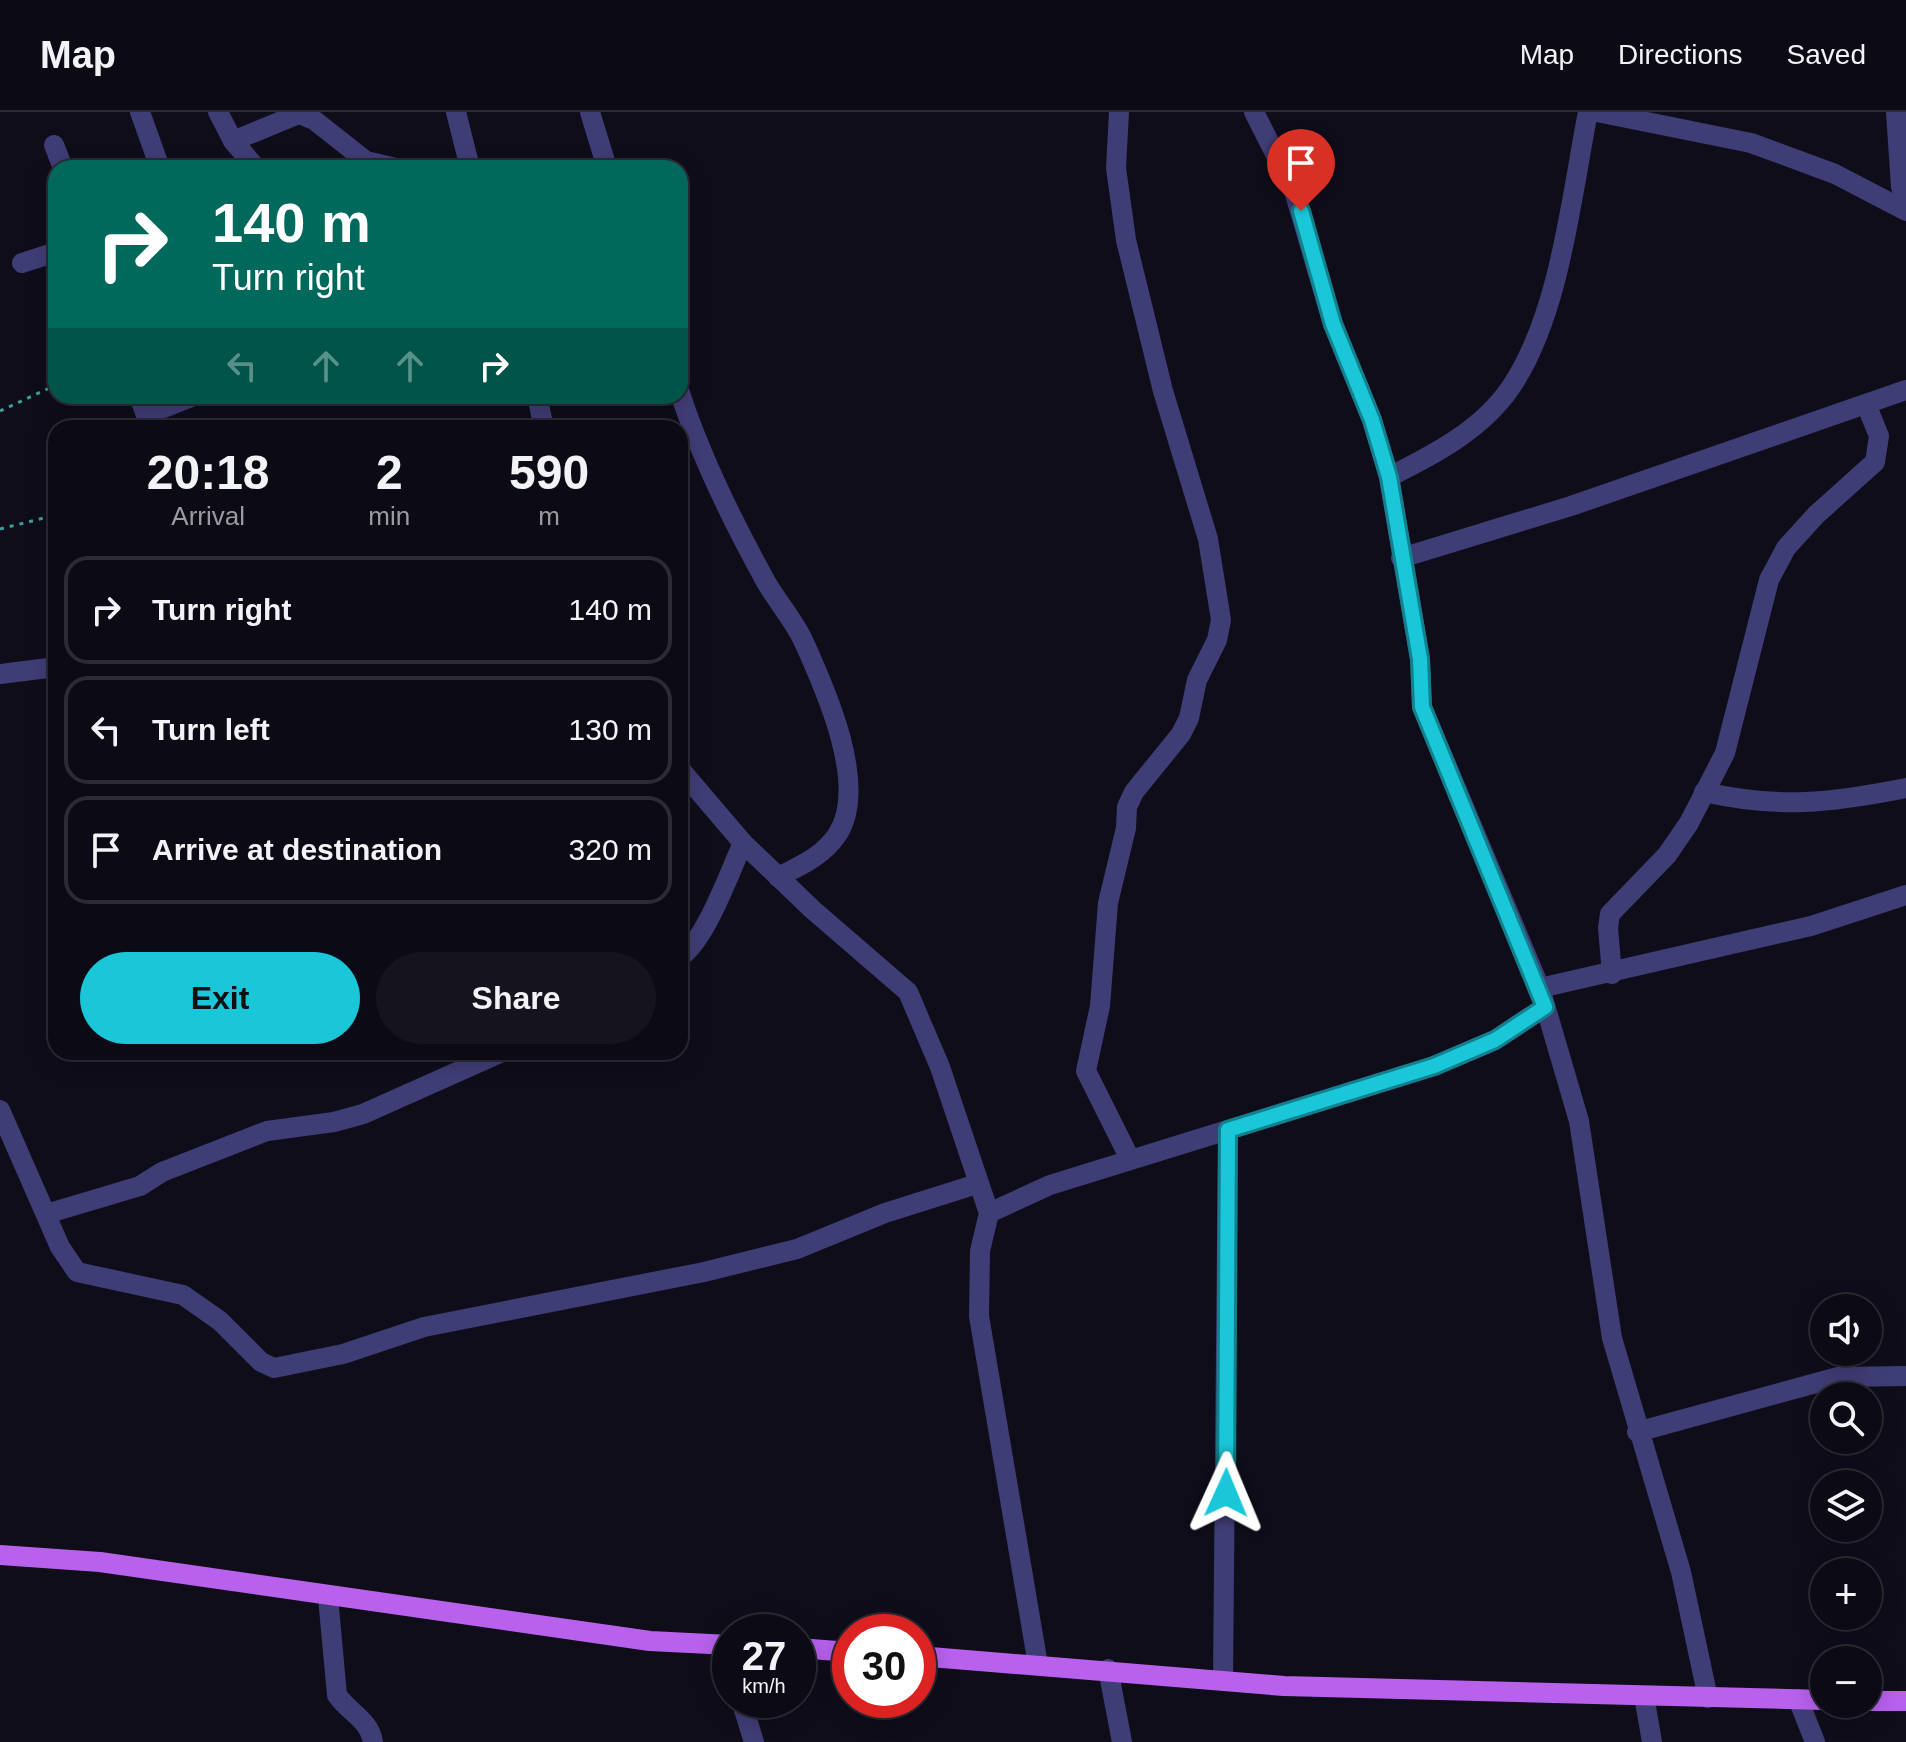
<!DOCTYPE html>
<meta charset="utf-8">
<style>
:root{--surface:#0c0a14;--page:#15131d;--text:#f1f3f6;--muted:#9a9aa0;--line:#2c2b34;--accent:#19c7d9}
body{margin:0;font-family:Arial,sans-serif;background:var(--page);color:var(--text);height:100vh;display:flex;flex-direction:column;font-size:30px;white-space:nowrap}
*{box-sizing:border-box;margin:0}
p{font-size:26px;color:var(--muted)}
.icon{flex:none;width:44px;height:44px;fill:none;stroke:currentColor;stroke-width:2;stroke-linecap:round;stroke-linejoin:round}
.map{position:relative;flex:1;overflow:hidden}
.sheet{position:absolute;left:48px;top:308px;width:640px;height:640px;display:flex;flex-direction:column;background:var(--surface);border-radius:24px;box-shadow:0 4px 20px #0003,0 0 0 2px var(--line)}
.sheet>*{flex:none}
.guide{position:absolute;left:48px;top:48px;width:640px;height:244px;border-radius:24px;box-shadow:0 4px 20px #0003,0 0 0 2px var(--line);background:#00695c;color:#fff;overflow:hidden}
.fabs{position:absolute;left:1810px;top:1182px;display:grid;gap:16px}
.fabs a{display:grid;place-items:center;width:72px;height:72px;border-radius:50%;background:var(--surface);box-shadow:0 4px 20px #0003,0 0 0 2px var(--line);font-size:40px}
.speed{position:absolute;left:712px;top:1502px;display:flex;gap:16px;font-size:40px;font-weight:700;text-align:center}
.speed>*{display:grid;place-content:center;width:104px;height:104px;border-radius:50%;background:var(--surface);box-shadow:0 4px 20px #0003,0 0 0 2px var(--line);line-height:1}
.speed small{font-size:20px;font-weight:400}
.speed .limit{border:12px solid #d22;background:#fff;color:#111}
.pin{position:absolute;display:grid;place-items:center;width:68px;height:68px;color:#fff;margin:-82px -34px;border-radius:50% 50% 50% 0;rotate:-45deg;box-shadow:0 0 8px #0007}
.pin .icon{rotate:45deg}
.me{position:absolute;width:88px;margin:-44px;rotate:1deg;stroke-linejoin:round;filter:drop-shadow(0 0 6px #0008)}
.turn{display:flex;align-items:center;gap:28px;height:168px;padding:0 32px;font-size:36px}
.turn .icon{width:104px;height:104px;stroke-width:2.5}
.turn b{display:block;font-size:56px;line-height:68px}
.lanes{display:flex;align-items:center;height:76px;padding:0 32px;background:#0003;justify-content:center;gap:40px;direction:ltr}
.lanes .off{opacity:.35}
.eta{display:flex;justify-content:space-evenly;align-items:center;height:136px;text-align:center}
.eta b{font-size:48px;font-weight:600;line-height:56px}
.action{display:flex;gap:16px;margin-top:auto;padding:16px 32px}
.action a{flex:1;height:92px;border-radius:48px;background:var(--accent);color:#111;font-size:32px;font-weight:600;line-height:92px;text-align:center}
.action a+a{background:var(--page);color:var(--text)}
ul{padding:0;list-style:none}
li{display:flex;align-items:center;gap:24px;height:108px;margin:0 16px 12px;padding:0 16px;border:4px solid var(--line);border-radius:24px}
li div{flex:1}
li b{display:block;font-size:30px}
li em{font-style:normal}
header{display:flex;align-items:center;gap:48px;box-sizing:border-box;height:112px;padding:0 40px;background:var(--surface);border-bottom:2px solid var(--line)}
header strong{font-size:38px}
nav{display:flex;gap:44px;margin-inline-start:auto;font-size:28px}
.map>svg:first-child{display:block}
</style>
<header>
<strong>Map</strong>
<nav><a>Map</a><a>Directions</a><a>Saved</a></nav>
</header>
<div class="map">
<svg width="1906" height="1630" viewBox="0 0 1906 1630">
<rect width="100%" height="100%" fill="#100d1b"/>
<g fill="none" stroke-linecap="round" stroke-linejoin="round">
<g stroke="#3aa19a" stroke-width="3" stroke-dasharray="4 6" stroke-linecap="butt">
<path d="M0,299L56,273"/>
<path d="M0,417L56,403"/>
</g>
<g stroke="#3f3d75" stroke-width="20">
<path d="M140,0L160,56"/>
<path d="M218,0L233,29"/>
<path d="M294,0L314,8L366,49L396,56"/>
<path d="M456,0L470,56"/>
<path d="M590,0L607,56"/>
<path d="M1119,0L1116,56L1126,128L1163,279L1208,427L1221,508L1217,528L1197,568L1189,606L1181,622L1134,680L1127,695L1126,716L1108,791L1100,894L1086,959L1130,1047"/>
<path d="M1254,0L1294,79L1333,212L1372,308L1389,365L1420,547L1422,595L1540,876L1579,1009L1612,1226L1681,1460L1708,1586"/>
<path d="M1597,0L1751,31L1835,62L1906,99"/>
<path d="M1896,0L1901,75L1906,87"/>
<path d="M54,33L63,56"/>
<path d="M256,56L233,29L296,3"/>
<path d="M22,151L56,140"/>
<path d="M680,281C701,346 733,410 766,470C777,489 792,506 802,526C824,574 870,674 837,723C823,744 800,754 778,765"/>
<path d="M139,284L146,303L194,284"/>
<path d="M537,284L544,316"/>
<path d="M1389,365C1433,343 1482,318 1511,275C1560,202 1571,86 1588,0"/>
<path d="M1401,446L1571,394L1906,278"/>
<path d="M0,562L56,555"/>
<path d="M680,657L743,731L813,798L908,880L940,955L989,1101L980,1139L979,1204L1038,1553"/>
<path d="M1704,680C1780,697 1830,691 1906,676"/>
<path d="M680,845C706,828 729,761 743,731"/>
<path d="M1612,862L1608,816L1610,802L1667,743L1689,711L1725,641L1769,468L1786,436L1816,403L1875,350L1879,324L1866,292"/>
<path d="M1540,876L1811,814L1906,783"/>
<path d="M0,998L60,1135L77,1160L183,1183L220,1209L261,1250L274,1256L343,1242L424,1215L704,1160L797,1137L885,1101L977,1072"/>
<path d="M989,1101L1050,1073L1434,954L1495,928L1545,895"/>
<path d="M46,1102L140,1074L162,1060L267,1019L334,1010L363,1002L502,940"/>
<path d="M1637,1320L1838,1265L1906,1264"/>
<path d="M328,1485L337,1583C348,1600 370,1608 373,1630"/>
<path d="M723,1533L730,1554"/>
<path d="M1108,1557L1122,1630"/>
<path d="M1223,1568L1228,1018"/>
<path d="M1644,1584L1652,1630"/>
<path d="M1798,1587L1815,1630"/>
<path d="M741,1588L754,1630"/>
</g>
<g stroke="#b861ed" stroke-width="20">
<path d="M0,1443L100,1450L650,1529L730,1533"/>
<path d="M798,1536L850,1540"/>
<path d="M918,1544L1284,1574L1824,1588"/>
<path d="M1868,1589H1906"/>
</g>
</g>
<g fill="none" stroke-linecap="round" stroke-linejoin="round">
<g stroke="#10818d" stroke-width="20">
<path id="route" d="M1226,1381L1228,1018L1434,954L1495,928L1545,895L1422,595L1420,547L1389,365L1372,308L1333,212L1301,99"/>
</g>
<use href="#route" stroke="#19c7d9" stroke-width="14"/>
</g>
</svg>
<div class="fabs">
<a><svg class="icon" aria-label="sound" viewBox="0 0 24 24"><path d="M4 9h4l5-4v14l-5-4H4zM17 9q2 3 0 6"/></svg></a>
<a><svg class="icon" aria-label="search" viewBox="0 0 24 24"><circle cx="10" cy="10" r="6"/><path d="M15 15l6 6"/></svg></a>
<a><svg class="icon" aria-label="layers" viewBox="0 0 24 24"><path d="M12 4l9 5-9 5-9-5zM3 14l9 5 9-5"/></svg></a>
<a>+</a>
<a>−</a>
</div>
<div class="speed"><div>27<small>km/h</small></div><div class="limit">30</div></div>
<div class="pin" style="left:1301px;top:99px;background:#d93025"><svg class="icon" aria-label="arrive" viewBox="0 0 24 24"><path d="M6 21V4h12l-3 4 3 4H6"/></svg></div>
<svg class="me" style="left:1226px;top:1381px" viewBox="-20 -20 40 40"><path d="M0-17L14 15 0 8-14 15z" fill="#19c7d9" stroke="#fff" stroke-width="4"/></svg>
<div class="guide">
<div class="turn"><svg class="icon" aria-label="right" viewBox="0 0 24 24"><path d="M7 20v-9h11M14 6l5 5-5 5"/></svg><div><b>140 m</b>Turn right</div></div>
<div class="lanes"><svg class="icon off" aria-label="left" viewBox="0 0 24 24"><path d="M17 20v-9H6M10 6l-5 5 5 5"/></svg><svg class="icon off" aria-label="ahead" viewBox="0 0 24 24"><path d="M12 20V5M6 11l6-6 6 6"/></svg><svg class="icon off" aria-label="ahead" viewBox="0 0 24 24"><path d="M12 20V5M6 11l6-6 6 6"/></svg><svg class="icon" aria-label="right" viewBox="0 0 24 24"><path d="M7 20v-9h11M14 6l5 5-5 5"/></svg></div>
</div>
<section class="sheet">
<div class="eta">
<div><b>20:18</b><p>Arrival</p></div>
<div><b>2</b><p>min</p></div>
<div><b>590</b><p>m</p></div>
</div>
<ul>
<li><svg class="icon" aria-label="right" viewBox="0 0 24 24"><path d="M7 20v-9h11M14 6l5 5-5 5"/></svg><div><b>Turn right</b></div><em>140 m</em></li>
<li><svg class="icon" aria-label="left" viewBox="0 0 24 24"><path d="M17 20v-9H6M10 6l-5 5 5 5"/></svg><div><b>Turn left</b></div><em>130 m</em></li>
<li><svg class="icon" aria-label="arrive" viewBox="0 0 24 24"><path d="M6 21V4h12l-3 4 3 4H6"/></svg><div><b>Arrive at destination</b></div><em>320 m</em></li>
</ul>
<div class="action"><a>Exit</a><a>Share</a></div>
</section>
</div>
